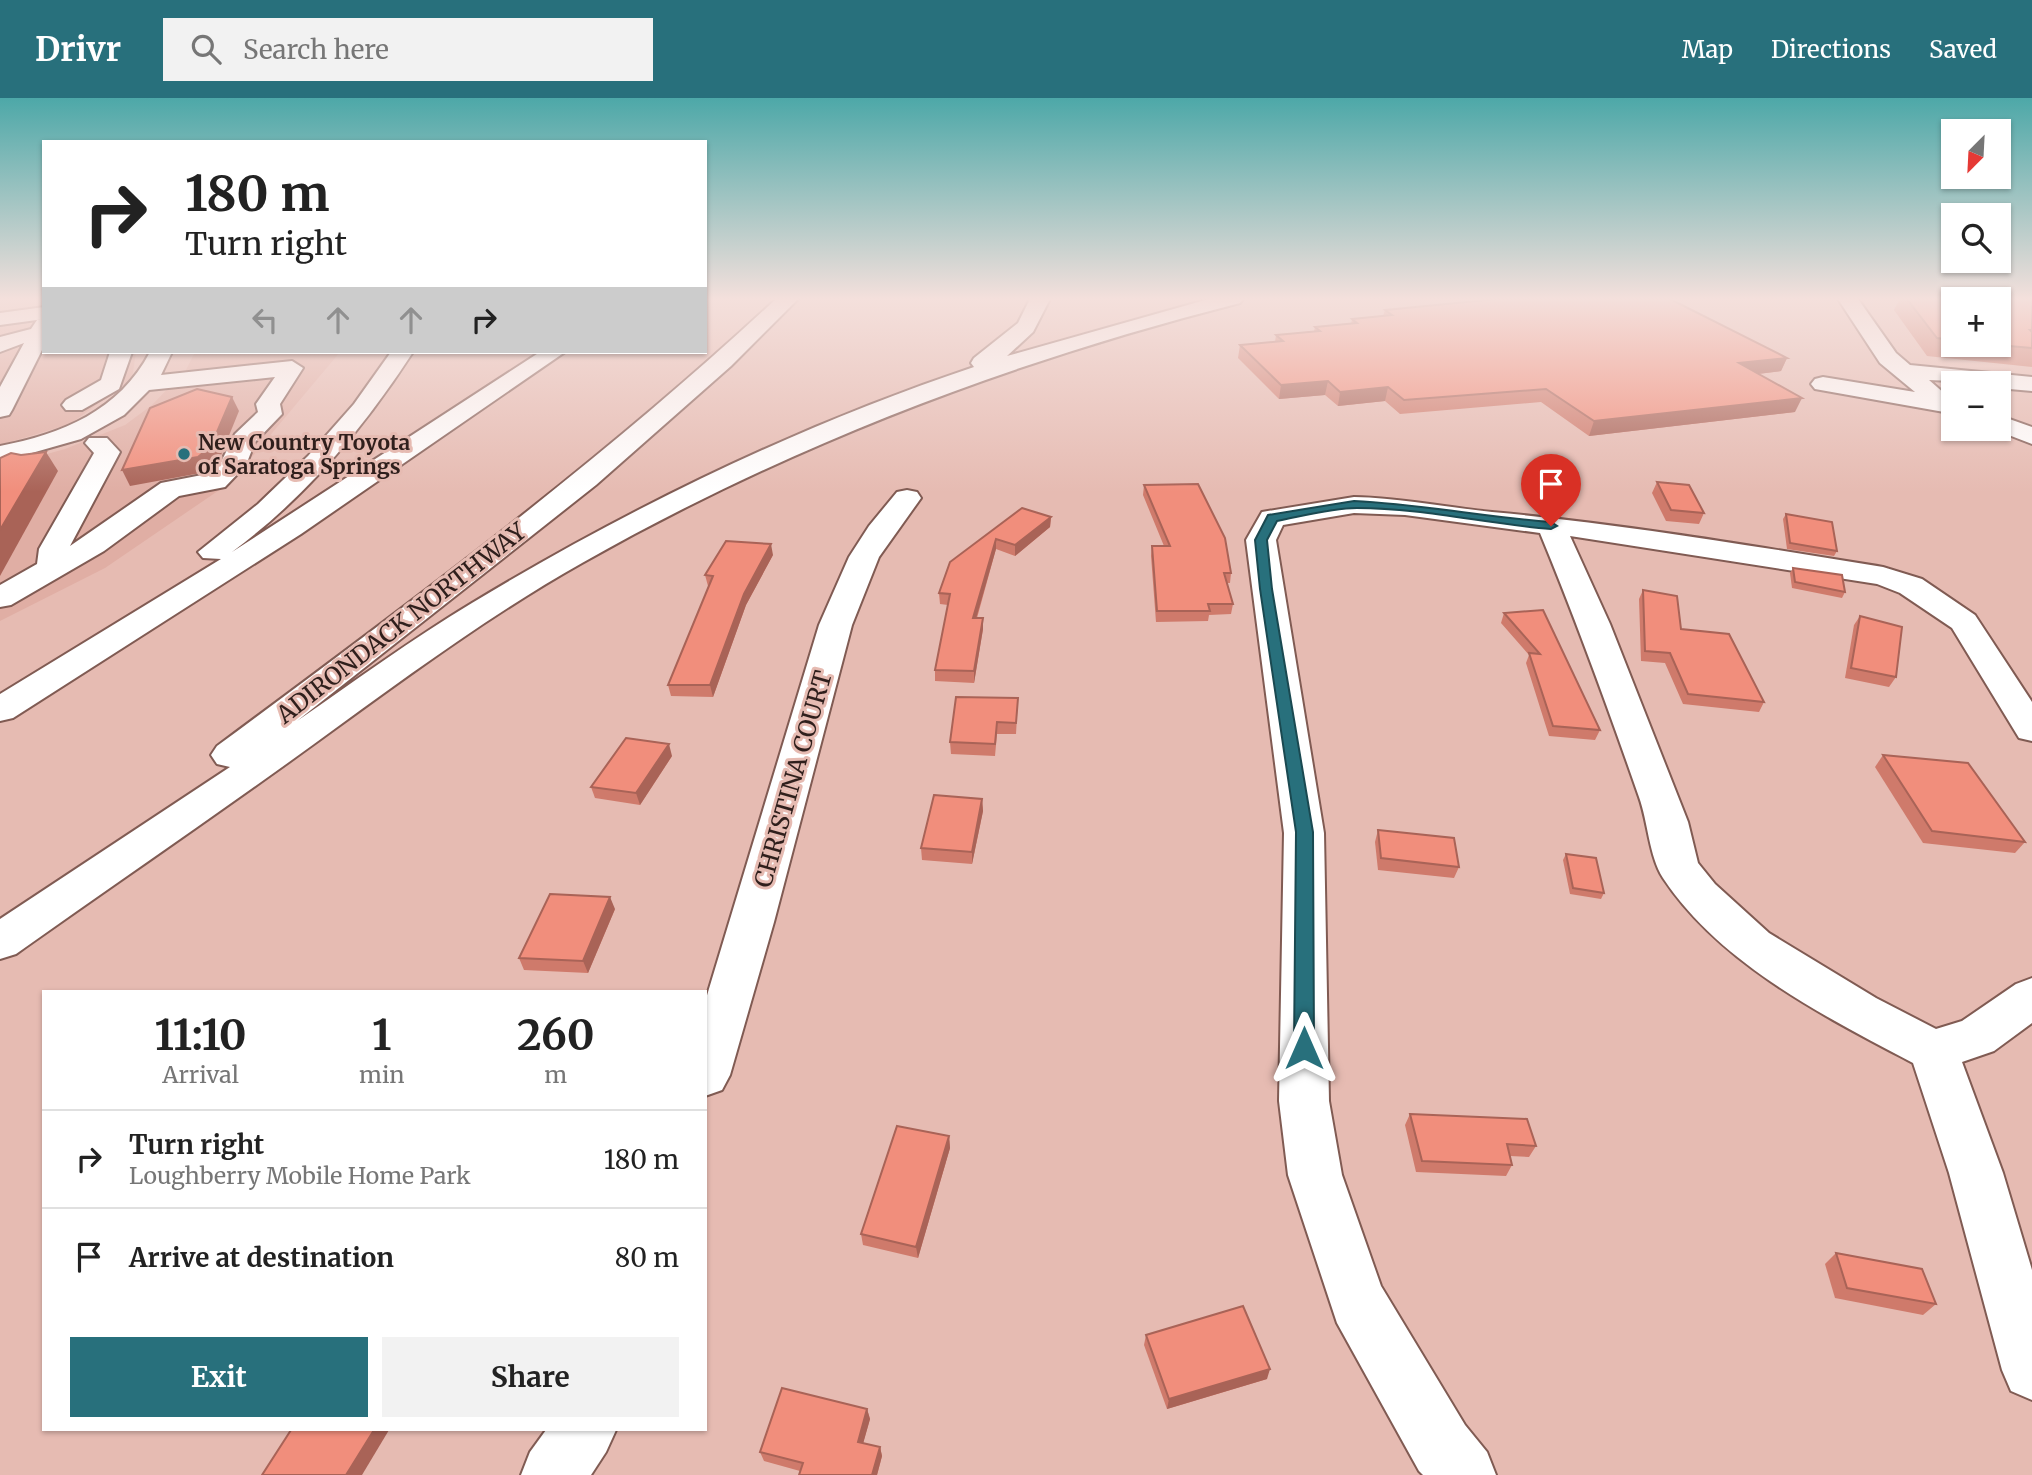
<!DOCTYPE html>
<meta charset="utf-8">
<style>
:root{--surface:#fff;--page:#f2f2f2;--text:#222;--muted:#767676;--line:#e0e0e0;--accent:#28707c}
body{margin:0;font-family:Merriweather,serif;background:var(--page);color:var(--text);height:100vh;display:flex;flex-direction:column;font-size:26px;white-space:nowrap}
*{box-sizing:border-box;margin:0}
p{font-size:23px;color:var(--muted)}
.icon{flex:none;width:38px;height:38px;fill:none;stroke:currentColor;stroke-width:2;stroke-linecap:round;stroke-linejoin:round}
.map{position:relative;flex:1;overflow:hidden}
.side{position:absolute;left:42px;top:892px;width:665px;height:441px;display:flex;flex-direction:column;background:var(--surface);border-radius:0px;box-shadow:0 2px 5px #0004}
.side>*{flex:none}
.top-card{position:absolute;left:42px;top:42px;width:665px;height:214px;border-radius:0px;box-shadow:0 2px 5px #0004;background:#fff;color:var(--text);overflow:hidden}
.needle{width:46px;rotate:204deg}
.controls{position:absolute;left:1941px;top:21px;display:grid;gap:14px}
.controls a{display:grid;place-items:center;width:70px;height:70px;border-radius:0px;background:var(--surface);box-shadow:0 2px 5px #0004;font-size:35px}
.pin{position:absolute;display:grid;place-items:center;width:60px;height:60px;color:#fff;margin:-72px -30px;border-radius:50% 50% 50% 0;rotate:-45deg;box-shadow:0 0 7px #0007}
.pin .icon{rotate:45deg}
.me{position:absolute;width:77px;margin:-38px;rotate:0deg;stroke-linejoin:round;filter:drop-shadow(0 0 5px #0008)}
.turn{display:flex;align-items:center;gap:24px;height:147px;padding:0 28px;font-size:32px}
.turn .icon{width:91px;height:91px;stroke-width:2.5}
.turn b{display:block;font-size:49px;line-height:60px}
.lanes{display:flex;align-items:center;height:66px;padding:0 28px;background:#0003;justify-content:center;gap:35px;direction:ltr}
.lanes .off{opacity:.35}
.eta{display:flex;justify-content:space-evenly;align-items:center;height:119px;text-align:center}
.eta b{font-size:42px;font-weight:700;line-height:49px}
.action{display:flex;gap:14px;margin-top:auto;padding:14px 28px}
.action a{flex:1;height:80px;border-radius:0px;background:var(--accent);color:#fff;font-size:28px;font-weight:700;line-height:80px;text-align:center}
.action a+a{background:var(--page);color:var(--text)}
ul{padding:0;list-style:none}
li{display:flex;align-items:center;gap:21px;height:98px;padding:0 28px;border-top:2px solid var(--line)}
li div{flex:1}
li b{display:block;font-size:26px}
li em{font-style:normal}
header{display:flex;align-items:center;gap:42px;box-sizing:border-box;height:98px;padding:0 35px;background:var(--accent);color:#fff}
header strong{font-size:33px}
nav{display:flex;gap:38px;margin-inline-start:auto;font-size:24px}
.search{width:490px;height:63px;background:var(--page);display:flex;align-items:center;gap:18px;box-sizing:border-box;padding:0 24px;border-radius:0px;color:var(--muted);font-size:26px}
.map>svg:first-child{display:block}
</style>
<header>
<strong>Drivr</strong>
<div class="search"><svg class="icon" aria-label="search" viewBox="0 0 24 24"><circle cx="10" cy="10" r="6"/><path d="M15 15l6 6"/></svg>Search here</div>
<nav><a>Map</a><a>Directions</a><a>Saved</a></nav>
</header>
<div class="map">
<svg width="2032" height="1377" viewBox="0 0 2032 1377">
<rect width="100%" height="100%" fill="#e6bbb2"/>
<g fill="#e0aea4">
<path d="M44,222V254H136L132,281L70,326L0,347V228Z"/>
<path d="M195,254H340L231,384L105,470L0,523V369L65,351L125,327L152,307L186,272Z"/>
</g>
<g fill="none" stroke-linecap="round" stroke-linejoin="round">
<g stroke="#805b53" stroke-width="4">
<g id="minor">
<path d="M1838,201H1858L1896,255L1910,267L2032,279V293L1998,290V285L1929,282L1953,303L1952,312L1944,314L1815,291L1811,286L1815,281L1823,279L1915,294L1880,265Z"/>
<path d="M44,220V248L12,312L9,317L0,319V289L24,245L0,254V239L31,231L37,222Z"/>
<path d="M110,254H132L119,291L82,312H66L62,307L66,302L101,282Z"/>
<path d="M150,254H172L161,277L292,263L303,270L280,306L282,316L255,344L246,367L225,389L179,398L104,453L11,507L0,509V487L37,466L39,451L94,355L85,345L89,340H107L120,354L70,448L161,385L207,376L221,364L235,336L258,314L256,306L275,279L149,292L124,317L81,341L0,364V348C62,336 119,313 150,254Z"/>
<path d="M1998,317L2032,329V346L1993,331H1998Z"/>
<path d="M907,392L917,394L921,400L879,459L852,527L774,824L730,977L722,992L705,998V904L819,527L849,459L869,428L897,394Z"/>
<path d="M1354,399C1401,400 1445,409 1492,414C1623,426 1753,448 1883,469L1922,481L1975,517L2032,604V643L2019,640L1952,530L1900,495L1877,486L1570,438L1610,526L1688,724L1698,765L1715,786L1769,835L1876,900L1936,931L1962,923L2016,886L2032,880V925L1994,953L1962,964L2003,1075L2032,1172V1302L2011,1293L2002,1272L1949,1075L1913,965C1824,918 1720,866 1663,780C1649,758 1648,724 1639,699C1608,610 1576,522 1540,435L1405,417L1354,415L1283,427L1276,442L1324,735L1329,1003L1342,1077L1381,1188L1465,1327L1487,1354L1496,1377H1423L1419,1373L1337,1225L1288,1077L1279,1003L1284,735L1246,442L1262,414Z"/>
<path d="M546,1332H616L606,1354L591,1377H521L530,1354Z"/>
</g>
</g>
<g stroke="#805b53" stroke-width="4">
<path id="major" d="M44,209V221L0,227V215Z"/>
</g>
<g stroke="#805b53" stroke-width="4">
<g id="highway">
<path d="M776,201H798L731,268L596,387L297,623C355,583 412,541 472,505C631,409 798,328 974,269L971,265L974,260L1018,225L1030,201H1050L1033,234L1007,258L1209,201H1243L1240,205C1009,264 790,347 582,465C488,518 402,582 314,646C216,717 115,786 16,856L0,861V821L230,669L217,666L211,657L217,648C409,506 601,364 776,201Z"/>
<path d="M391,254H413C363,331 306,399 232,454L540,254H565L301,436L13,620L0,623V596L221,461L203,460L198,454L258,406L308,358L354,306Z"/>
</g>
</g>
<use href="#minor" fill="#fff" fill-rule="evenodd"/>
<use href="#major" fill="#fff" fill-rule="evenodd"/>
<use href="#highway" fill="#fff" fill-rule="evenodd"/>
</g>
<g fill="#cf7a6b">
<path d="M1900,201H1962H1953V247H1998V201H1972H2032V269L1927,258L1894,212Z"/>
<path d="M1385,212L1787,260L1781,273L1758,276L1795,314L1589,338L1541,304L1400,316L1385,303L1338,308L1325,297L1279,301L1238,260L1240,247L1275,244L1276,237L1314,233L1315,229L1351,226L1352,221L1383,218Z"/>
<path d="M1657,384L1704,415L1699,426L1666,423L1652,395Z"/>
<path d="M1144,387L1231,475L1230,485H1227L1233,506L1231,516L1209,517L1208,523L1156,524L1151,458L1152,448H1164L1143,397Z"/>
<path d="M1022,410L1051,419L1050,429L1015,458L996,451L977,520H983V531L974,585L935,583V572L948,507L940,506L939,495Z"/>
<path d="M1786,416L1837,453L1834,458L1787,451L1783,421Z"/>
<path d="M773,457L746,507L713,599L671,598L668,587L709,488H708L705,477Z"/>
<path d="M1793,470L1845,494L1842,500L1792,490L1790,475Z"/>
<path d="M1643,492L1681,531L1764,604L1759,614L1683,606L1665,565L1641,563L1639,501Z"/>
<path d="M1543,512L1600,632L1595,642L1549,638L1526,565L1529,557L1501,525L1504,515Z"/>
<path d="M1860,518L1896,579L1889,589L1845,580L1854,527Z"/>
<path d="M1018,600L1016,636H997L995,658L951,656L950,644Z"/>
<path d="M1883,657L2025,744L2015,755L1923,745L1875,669Z"/>
<path d="M672,658L640,707L595,700L591,689Z"/>
<path d="M982,701L983,713L972,766L922,762L921,750Z"/>
<path d="M1378,732L1459,769L1454,780L1378,772L1375,744Z"/>
<path d="M1566,756L1604,795L1601,801L1570,796L1563,762Z"/>
<path d="M615,811L588,875L524,872L519,860Z"/>
<path d="M1410,1016L1536,1048L1529,1059L1510,1058L1512,1067L1506,1078L1416,1074L1405,1027Z"/>
<path d="M949,1038L950,1050L918,1160L863,1147L861,1136Z"/>
<path d="M1836,1155L1936,1206L1923,1217L1835,1200L1825,1166Z"/>
<path d="M1146,1237L1267,1281L1167,1311L1144,1247Z"/>
<path d="M867,1311L870,1321L863,1345L880,1349L882,1358L877,1377H799L800,1373L764,1363L760,1354Z"/>
</g>
<g fill="#a96357">
<path d="M1787,260L1781,273L1733,279L1739,265Z"/>
<path d="M1328,283L1325,297L1279,301L1281,287Z"/>
<path d="M1388,289L1385,303L1338,308L1340,294Z"/>
<path d="M232,299L239,313L219,362L206,374L130,388L122,372Z"/>
<path d="M1802,300L1795,314L1589,338L1594,323Z"/>
<path d="M46,354L58,373L0,478V432Z"/>
<path d="M1051,419L1050,429L1015,458V447Z"/>
<path d="M996,441V451L973,531V520Z"/>
<path d="M771,446L773,457L746,507L713,599L710,587L744,496Z"/>
<path d="M983,520V531L974,585V573Z"/>
<path d="M669,646L672,658L640,707L636,695Z"/>
<path d="M982,701L983,713L972,766V754Z"/>
<path d="M610,799L615,811L588,875L583,863Z"/>
<path d="M949,1038L950,1050L918,1160L916,1149Z"/>
<path d="M1270,1271L1267,1281L1167,1311L1169,1301Z"/>
<path d="M867,1311L870,1321L861,1353L858,1344Z"/>
<path d="M374,1332H389L362,1377H346Z"/>
<path d="M880,1349L882,1358L877,1377H872Z"/>
</g>
<g fill="#f18e7c" stroke="#a96357" stroke-width="2">
<path d="M1497,201H1670L1787,260L1739,265L1802,300L1594,323L1546,291L1404,302L1388,289L1340,294L1328,283L1281,287L1240,247L1283,243L1276,237L1320,233L1315,229L1357,225L1352,221L1392,217L1385,212Z"/>
<path d="M1907,201H1962H1953V242L1937,240Z"/>
<path d="M1997,201H2032V232H2030L2032,234V250L1998,247V205H2000L1998,201Z"/>
<path d="M197,291L232,299L211,348L198,359L122,372L150,310Z"/>
<path d="M46,354L0,432V360L11,355L21,357Z"/>
<path d="M1657,384L1689,387L1704,415L1671,412Z"/>
<path d="M1198,386L1225,440L1231,475H1224L1233,506H1208L1210,513H1157L1152,448H1170L1144,387Z"/>
<path d="M1022,410L1051,419L1015,447L996,441L973,520H983L974,573L935,572L950,496L939,495L950,464Z"/>
<path d="M1786,416L1832,424L1837,453L1790,445Z"/>
<path d="M726,443L771,446L744,496L710,587H668L713,478L705,477Z"/>
<path d="M1793,470L1842,477L1845,494L1795,484Z"/>
<path d="M1643,492L1677,498L1681,531L1729,536L1764,604L1688,596L1670,555L1645,553Z"/>
<path d="M1543,512L1600,632L1553,628L1529,555L1540,556L1504,515Z"/>
<path d="M1860,518L1902,529L1896,579L1851,570Z"/>
<path d="M956,599L1018,600L1016,625L997,624L995,646L950,644Z"/>
<path d="M626,640L669,646L636,695L591,689Z"/>
<path d="M1883,657L1968,665L2025,744L1932,733Z"/>
<path d="M934,697L982,701L972,754L921,750Z"/>
<path d="M1378,732L1454,740L1459,769L1381,760Z"/>
<path d="M1566,756L1596,760L1604,795L1573,790Z"/>
<path d="M550,796L610,799L583,863L519,860Z"/>
<path d="M1410,1016L1527,1021L1536,1048L1507,1046L1512,1067L1422,1063Z"/>
<path d="M897,1028L949,1038L916,1149L861,1136Z"/>
<path d="M1836,1155L1922,1171L1936,1206L1847,1190Z"/>
<path d="M1243,1208L1270,1271L1169,1301L1146,1237Z"/>
<path d="M782,1290L867,1311L858,1344L880,1349L872,1377H799L803,1365L760,1354Z"/>
<path d="M291,1332H374L346,1377H262Z"/>
</g>
<linearGradient id="sky" x2="0" y2="1"><stop stop-color="#4da8a8"/><stop offset="0.51" stop-color="#f4e0dc"/><stop offset="1" stop-color="#f4e0dc" stop-opacity="0"/></linearGradient>
<rect width="2032" height="394" fill="url(#sky)"/>
<path fill="#28707c" stroke="#1a4951" stroke-width="2" d="M1354,403C1420,406 1485,419 1551,424L1557,428L1551,431C1487,426 1422,410 1357,410C1331,410 1303,418 1277,423L1267,442L1272,491L1313,734L1314,950L1311,956L1304,958L1297,956L1294,950L1296,734L1260,491L1255,442L1268,417Z"/>
<circle fill="#28707c" stroke="#e6bbb2" stroke-width="2.5" cx="184" cy="356" r="7"/>
<g text-anchor="middle" dominant-baseline="central" stroke-width="6" stroke-linejoin="round" paint-order="stroke">
<g font-size="21" font-weight="bold" fill="#2f1f1c" stroke="#e6bbb2" text-anchor="start">
<text x="198" y="344">New Country Toyota<tspan x="198" dy="24">of Saratoga Springs</tspan></text>
</g>
<g font-size="24" fill="#2f1f1c" stroke="#e6bbb2">
<text transform="translate(401 525) rotate(-38)">ADIRONDACK NORTHWAY</text>
<text transform="translate(793 681) rotate(-74)">CHRISTINA COURT</text>
</g>
</g>
</svg>
<div class="controls">
<a><svg class="needle" viewBox="-14 -14 28 28"><path d="M0-13l5 13h-10z" fill="#e53935"/><path d="M0 13l5-13h-10z" fill="#767676"/></svg></a>
<a><svg class="icon" aria-label="search" viewBox="0 0 24 24"><circle cx="10" cy="10" r="6"/><path d="M15 15l6 6"/></svg></a>
<a>+</a>
<a>−</a>
</div>
<div class="pin" style="left:1551px;top:428px;background:#d93025"><svg class="icon" aria-label="arrive" viewBox="0 0 24 24"><path d="M6 21V4h12l-3 4 3 4H6"/></svg></div>
<svg class="me" style="left:1304px;top:950px" viewBox="-20 -20 40 40"><path d="M0-17L14 15 0 8-14 15z" fill="#28707c" stroke="#fff" stroke-width="4"/></svg>
<div class="top-card">
<div class="turn"><svg class="icon" aria-label="right" viewBox="0 0 24 24"><path d="M7 20v-9h11M14 6l5 5-5 5"/></svg><div><b>180 m</b>Turn right</div></div>
<div class="lanes"><svg class="icon off" aria-label="left" viewBox="0 0 24 24"><path d="M17 20v-9H6M10 6l-5 5 5 5"/></svg><svg class="icon off" aria-label="ahead" viewBox="0 0 24 24"><path d="M12 20V5M6 11l6-6 6 6"/></svg><svg class="icon off" aria-label="ahead" viewBox="0 0 24 24"><path d="M12 20V5M6 11l6-6 6 6"/></svg><svg class="icon" aria-label="right" viewBox="0 0 24 24"><path d="M7 20v-9h11M14 6l5 5-5 5"/></svg></div>
</div>
<section class="side">
<div class="eta">
<div><b>11:10</b><p>Arrival</p></div>
<div><b>1</b><p>min</p></div>
<div><b>260</b><p>m</p></div>
</div>
<ul>
<li><svg class="icon" aria-label="right" viewBox="0 0 24 24"><path d="M7 20v-9h11M14 6l5 5-5 5"/></svg><div><b>Turn right</b><p>Loughberry Mobile Home Park</p></div><em>180 m</em></li>
<li><svg class="icon" aria-label="arrive" viewBox="0 0 24 24"><path d="M6 21V4h12l-3 4 3 4H6"/></svg><div><b>Arrive at destination</b></div><em>80 m</em></li>
</ul>
<div class="action"><a>Exit</a><a>Share</a></div>
</section>
</div>
